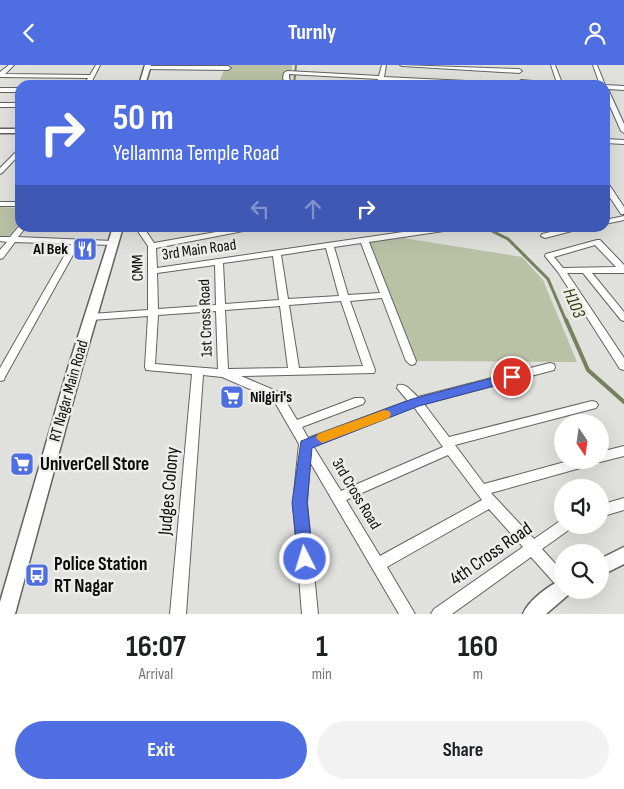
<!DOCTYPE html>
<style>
:root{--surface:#fff;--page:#f2f2f2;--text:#202124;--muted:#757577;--accent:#4e6ee2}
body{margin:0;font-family:"Sofia Sans Condensed",sans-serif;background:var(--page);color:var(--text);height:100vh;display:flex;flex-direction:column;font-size:19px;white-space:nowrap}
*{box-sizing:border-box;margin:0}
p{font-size:16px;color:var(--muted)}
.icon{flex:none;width:28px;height:28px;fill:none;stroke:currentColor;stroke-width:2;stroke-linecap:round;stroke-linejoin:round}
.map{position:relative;height:549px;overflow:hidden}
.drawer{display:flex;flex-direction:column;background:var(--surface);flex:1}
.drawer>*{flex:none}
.guide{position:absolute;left:15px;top:15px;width:595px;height:152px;border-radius:15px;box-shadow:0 5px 20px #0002;background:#4e6ee2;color:#fff;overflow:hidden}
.needle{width:32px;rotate:167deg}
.tools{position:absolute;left:554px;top:349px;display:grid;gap:10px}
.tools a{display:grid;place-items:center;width:55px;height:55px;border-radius:50%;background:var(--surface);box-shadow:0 5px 20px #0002;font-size:25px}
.pin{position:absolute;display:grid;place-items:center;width:42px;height:42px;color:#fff;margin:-21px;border:2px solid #fff;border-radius:50%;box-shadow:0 1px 5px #0007}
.me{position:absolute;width:55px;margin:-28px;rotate:355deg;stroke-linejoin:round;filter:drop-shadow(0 0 4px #0008)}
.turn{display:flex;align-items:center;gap:18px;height:105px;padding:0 15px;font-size:22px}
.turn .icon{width:65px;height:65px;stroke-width:2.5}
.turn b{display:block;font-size:35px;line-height:42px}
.lanes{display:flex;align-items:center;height:48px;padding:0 15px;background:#0003;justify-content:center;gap:25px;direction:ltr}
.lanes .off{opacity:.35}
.eta{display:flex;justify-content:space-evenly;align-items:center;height:85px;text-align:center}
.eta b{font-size:30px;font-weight:700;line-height:35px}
.cta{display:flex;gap:10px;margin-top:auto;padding:10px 15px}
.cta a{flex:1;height:58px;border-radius:30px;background:var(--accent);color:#fff;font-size:20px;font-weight:700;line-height:58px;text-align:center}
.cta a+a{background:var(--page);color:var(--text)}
header{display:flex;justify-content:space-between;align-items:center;height:65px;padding:0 15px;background:var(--accent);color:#fff;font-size:22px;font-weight:700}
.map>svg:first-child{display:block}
</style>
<header><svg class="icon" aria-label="back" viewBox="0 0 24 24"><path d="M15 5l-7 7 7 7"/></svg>Turnly<svg class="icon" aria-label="person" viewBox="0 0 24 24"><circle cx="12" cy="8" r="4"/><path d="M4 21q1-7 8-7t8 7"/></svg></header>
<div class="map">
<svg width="624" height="549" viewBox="0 0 624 549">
<rect width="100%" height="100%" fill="#e0e1dd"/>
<g fill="#bac1a4">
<path d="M226,0H292L290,20H218Z"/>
<path d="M0,142L20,143V157L9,171H0Z"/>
<path d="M403,173L522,192L543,215L577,297L411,296L367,177Z"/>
</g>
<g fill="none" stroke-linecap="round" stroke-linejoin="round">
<path stroke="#787f5f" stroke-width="2" d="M294,20L296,0"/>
<path stroke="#787f5f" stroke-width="3" d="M484,162L508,174L548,214L566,256"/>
<path stroke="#787f5f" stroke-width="4" d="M566,255L588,305L624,337"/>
<g stroke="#62625f" stroke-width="2">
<g id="minor">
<path d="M9,0H14L5,9L90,10L96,0H100L90,20H84L88,13L0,12V7Z"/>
<path d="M382,0H386L384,12L508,18L511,20H479L383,15L382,20H376L378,14L289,9V13L292,20H286L283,13L284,8L287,6L379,11Z"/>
<path d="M400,0L519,4L522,6L519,8L402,1Z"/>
<path d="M551,0H555L562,18L569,20H542L518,17L521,15L557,18Z"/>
<path d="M593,0H597L605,20L624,21V25L608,24L624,59V68L621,66L605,30V20H600Z"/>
<path d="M147,1H228L231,3L228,5L145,4Z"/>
<rect x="0" y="23" width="20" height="4"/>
<rect x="0" y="38" width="20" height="4"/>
<path d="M605,74L624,75V79L605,78Z"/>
<path d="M20,83V89L2,108L0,109V103Z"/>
<path d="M605,118H608L624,142V149H621L605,125Z"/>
<rect x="0" y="137" width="20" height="4"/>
<path d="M624,151V155L605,159V155Z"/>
<path d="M20,160V162H26L18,172L113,176L117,178L113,180L79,179L5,312L4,315L0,316V303L71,179L15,177L3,193L0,194V185L7,177L0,176V172H10Z"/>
<path d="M135,162H161L146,166L154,178L244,162H264L156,183L157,203L437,162H461L457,164L369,177L416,296L415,299L411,300L406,296L382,233L350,236L375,305L374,308L241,311L281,328L297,355L355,333H363L365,336L363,339L302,362L308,373L408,336L397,323L398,320C407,318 412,327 418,332L550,298L554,299L555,302L554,305L424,339L449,372L592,336L596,337L598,340L596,343L592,344L455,380L484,419L572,395H600V387L624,381V391L600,397L597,396L595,399L591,400L491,428L534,474L560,456L562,455V460H572L570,464L542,484L562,506V523L557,521L531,492L452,549H431L434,544L523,482L489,444L387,502L415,549H399L310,397L307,438L318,549H302L293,438L299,379L273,334L222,312L203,310L186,549H170L192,309L146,305L145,302L148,251L91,255L86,252L91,249L148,245V181ZM361,178L380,228L348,230L334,182ZM326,183L339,231L288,234L281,190ZM273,191L279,235L225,239L223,198ZM215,200L216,240L158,244L157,208ZM341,236L363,301L299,303L289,240ZM280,241L288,303L228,304L225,245ZM216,246L218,304L155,299L158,250ZM414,342L443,382L341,426L313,381ZM448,390L482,435L380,491L346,435Z"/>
<path d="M571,162H587L545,173L541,171L542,169Z"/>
<path d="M597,175H600L624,200V208H592L624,247V256L621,255L583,208H567L624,293V305L620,304L558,207L545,191L546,189ZM595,180L616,202L563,203L554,192Z"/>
<path d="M624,433V445L600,452V440Z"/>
</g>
</g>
<g stroke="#62625f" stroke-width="3">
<g id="tertiary">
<path d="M145,0H151L145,20H139Z"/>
<rect x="0" y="64" width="20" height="4"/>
<path d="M113,162H123L82,303L15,549H0V537L68,303Z"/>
<path d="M624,482V499L600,511V494Z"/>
<path d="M562,515V525H571L568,530L546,549H523C528,536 549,520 562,515Z"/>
</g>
</g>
<use href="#minor" fill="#fff" fill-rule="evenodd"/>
<use href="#tertiary" fill="#fff" fill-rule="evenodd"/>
</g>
<path fill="#4e6ee2" stroke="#334893" d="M512,308L518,312L516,315L419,341L312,383L307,438L313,494L310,499L305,501L299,499L292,438L301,376L412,334Z"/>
<path fill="#f59e0b" d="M384,345L389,346L391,349L389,353L322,378L316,373L318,369Z"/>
<defs>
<g id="restaurant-square" transform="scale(1.25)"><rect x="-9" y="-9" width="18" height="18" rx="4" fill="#4e6ee2" stroke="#edeeeb"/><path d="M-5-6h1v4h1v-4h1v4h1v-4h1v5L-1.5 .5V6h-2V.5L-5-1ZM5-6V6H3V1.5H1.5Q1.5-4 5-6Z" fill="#fff"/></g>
<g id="supermarket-square" transform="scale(1.25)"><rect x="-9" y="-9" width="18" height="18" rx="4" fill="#4e6ee2" stroke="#edeeeb"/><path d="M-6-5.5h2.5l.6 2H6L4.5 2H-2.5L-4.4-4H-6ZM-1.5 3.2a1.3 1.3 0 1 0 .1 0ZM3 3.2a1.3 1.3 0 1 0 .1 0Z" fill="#fff"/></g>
<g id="bus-square" transform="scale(1.25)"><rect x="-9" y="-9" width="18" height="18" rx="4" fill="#4e6ee2" stroke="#edeeeb"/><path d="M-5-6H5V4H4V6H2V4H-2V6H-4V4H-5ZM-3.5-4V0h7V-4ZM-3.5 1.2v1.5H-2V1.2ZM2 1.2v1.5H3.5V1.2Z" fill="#fff"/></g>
</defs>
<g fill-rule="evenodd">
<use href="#restaurant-square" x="85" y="184"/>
<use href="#supermarket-square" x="232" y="332"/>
<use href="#supermarket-square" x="22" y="399"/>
<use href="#bus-square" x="37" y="510"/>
</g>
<g text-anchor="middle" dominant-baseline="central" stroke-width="5" stroke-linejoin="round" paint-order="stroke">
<g font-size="16" font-weight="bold" fill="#0c0c0b" stroke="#edeeeb" text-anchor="end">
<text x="68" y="184">Al Bek</text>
<text x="250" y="332" text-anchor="start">Nilgiri's</text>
</g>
<g font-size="16" fill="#0c0c0b" stroke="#edeeeb">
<text transform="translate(199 185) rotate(-8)">3rd Main Road</text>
<text transform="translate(138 203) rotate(-91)">CMM</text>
<text transform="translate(206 253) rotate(-92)">1st Cross Road</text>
<text transform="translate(69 326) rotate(-74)">RT Nagar Main Road</text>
<text transform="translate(356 429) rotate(59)">3rd Cross Road</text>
</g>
<g font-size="18" font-style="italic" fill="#333c05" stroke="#edeeeb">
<text transform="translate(574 238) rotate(67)">H103</text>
</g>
<g font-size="19" font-weight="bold" fill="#0c0c0b" stroke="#edeeeb" text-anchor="start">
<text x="40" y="399">UniverCell Store</text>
<text x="54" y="499">Police Station<tspan x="54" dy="22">RT Nagar</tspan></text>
</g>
<g font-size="19" fill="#0c0c0b" stroke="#edeeeb">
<text transform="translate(169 426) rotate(-85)">Judges Colony</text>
<text transform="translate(491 489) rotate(-35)">4th Cross Road</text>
</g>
</g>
</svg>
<div class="tools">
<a><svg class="needle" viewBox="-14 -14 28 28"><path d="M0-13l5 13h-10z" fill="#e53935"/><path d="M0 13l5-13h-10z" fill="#757577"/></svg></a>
<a><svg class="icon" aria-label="sound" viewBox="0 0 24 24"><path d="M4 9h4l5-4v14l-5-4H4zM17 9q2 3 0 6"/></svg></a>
<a><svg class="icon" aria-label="search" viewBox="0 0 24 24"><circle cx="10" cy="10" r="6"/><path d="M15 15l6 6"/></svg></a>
</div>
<div class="pin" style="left:512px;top:312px;background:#d93025"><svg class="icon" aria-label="arrive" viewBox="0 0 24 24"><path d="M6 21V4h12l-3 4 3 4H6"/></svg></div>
<svg class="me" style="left:305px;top:494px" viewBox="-20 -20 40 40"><circle r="17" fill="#4e6ee2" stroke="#fff" stroke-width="3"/><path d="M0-11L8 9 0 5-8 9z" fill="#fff"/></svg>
<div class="guide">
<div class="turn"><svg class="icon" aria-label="right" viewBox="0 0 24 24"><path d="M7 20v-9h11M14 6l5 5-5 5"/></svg><div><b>50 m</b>Yellamma Temple Road</div></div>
<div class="lanes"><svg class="icon off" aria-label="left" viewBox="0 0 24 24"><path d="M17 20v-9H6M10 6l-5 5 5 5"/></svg><svg class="icon off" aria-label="ahead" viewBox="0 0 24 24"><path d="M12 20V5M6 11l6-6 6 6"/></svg><svg class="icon" aria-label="right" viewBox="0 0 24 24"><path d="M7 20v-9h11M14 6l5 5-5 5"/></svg></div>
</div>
</div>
<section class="drawer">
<div class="eta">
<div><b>16:07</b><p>Arrival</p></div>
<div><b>1</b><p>min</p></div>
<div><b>160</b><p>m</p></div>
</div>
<div class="cta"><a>Exit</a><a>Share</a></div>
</section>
